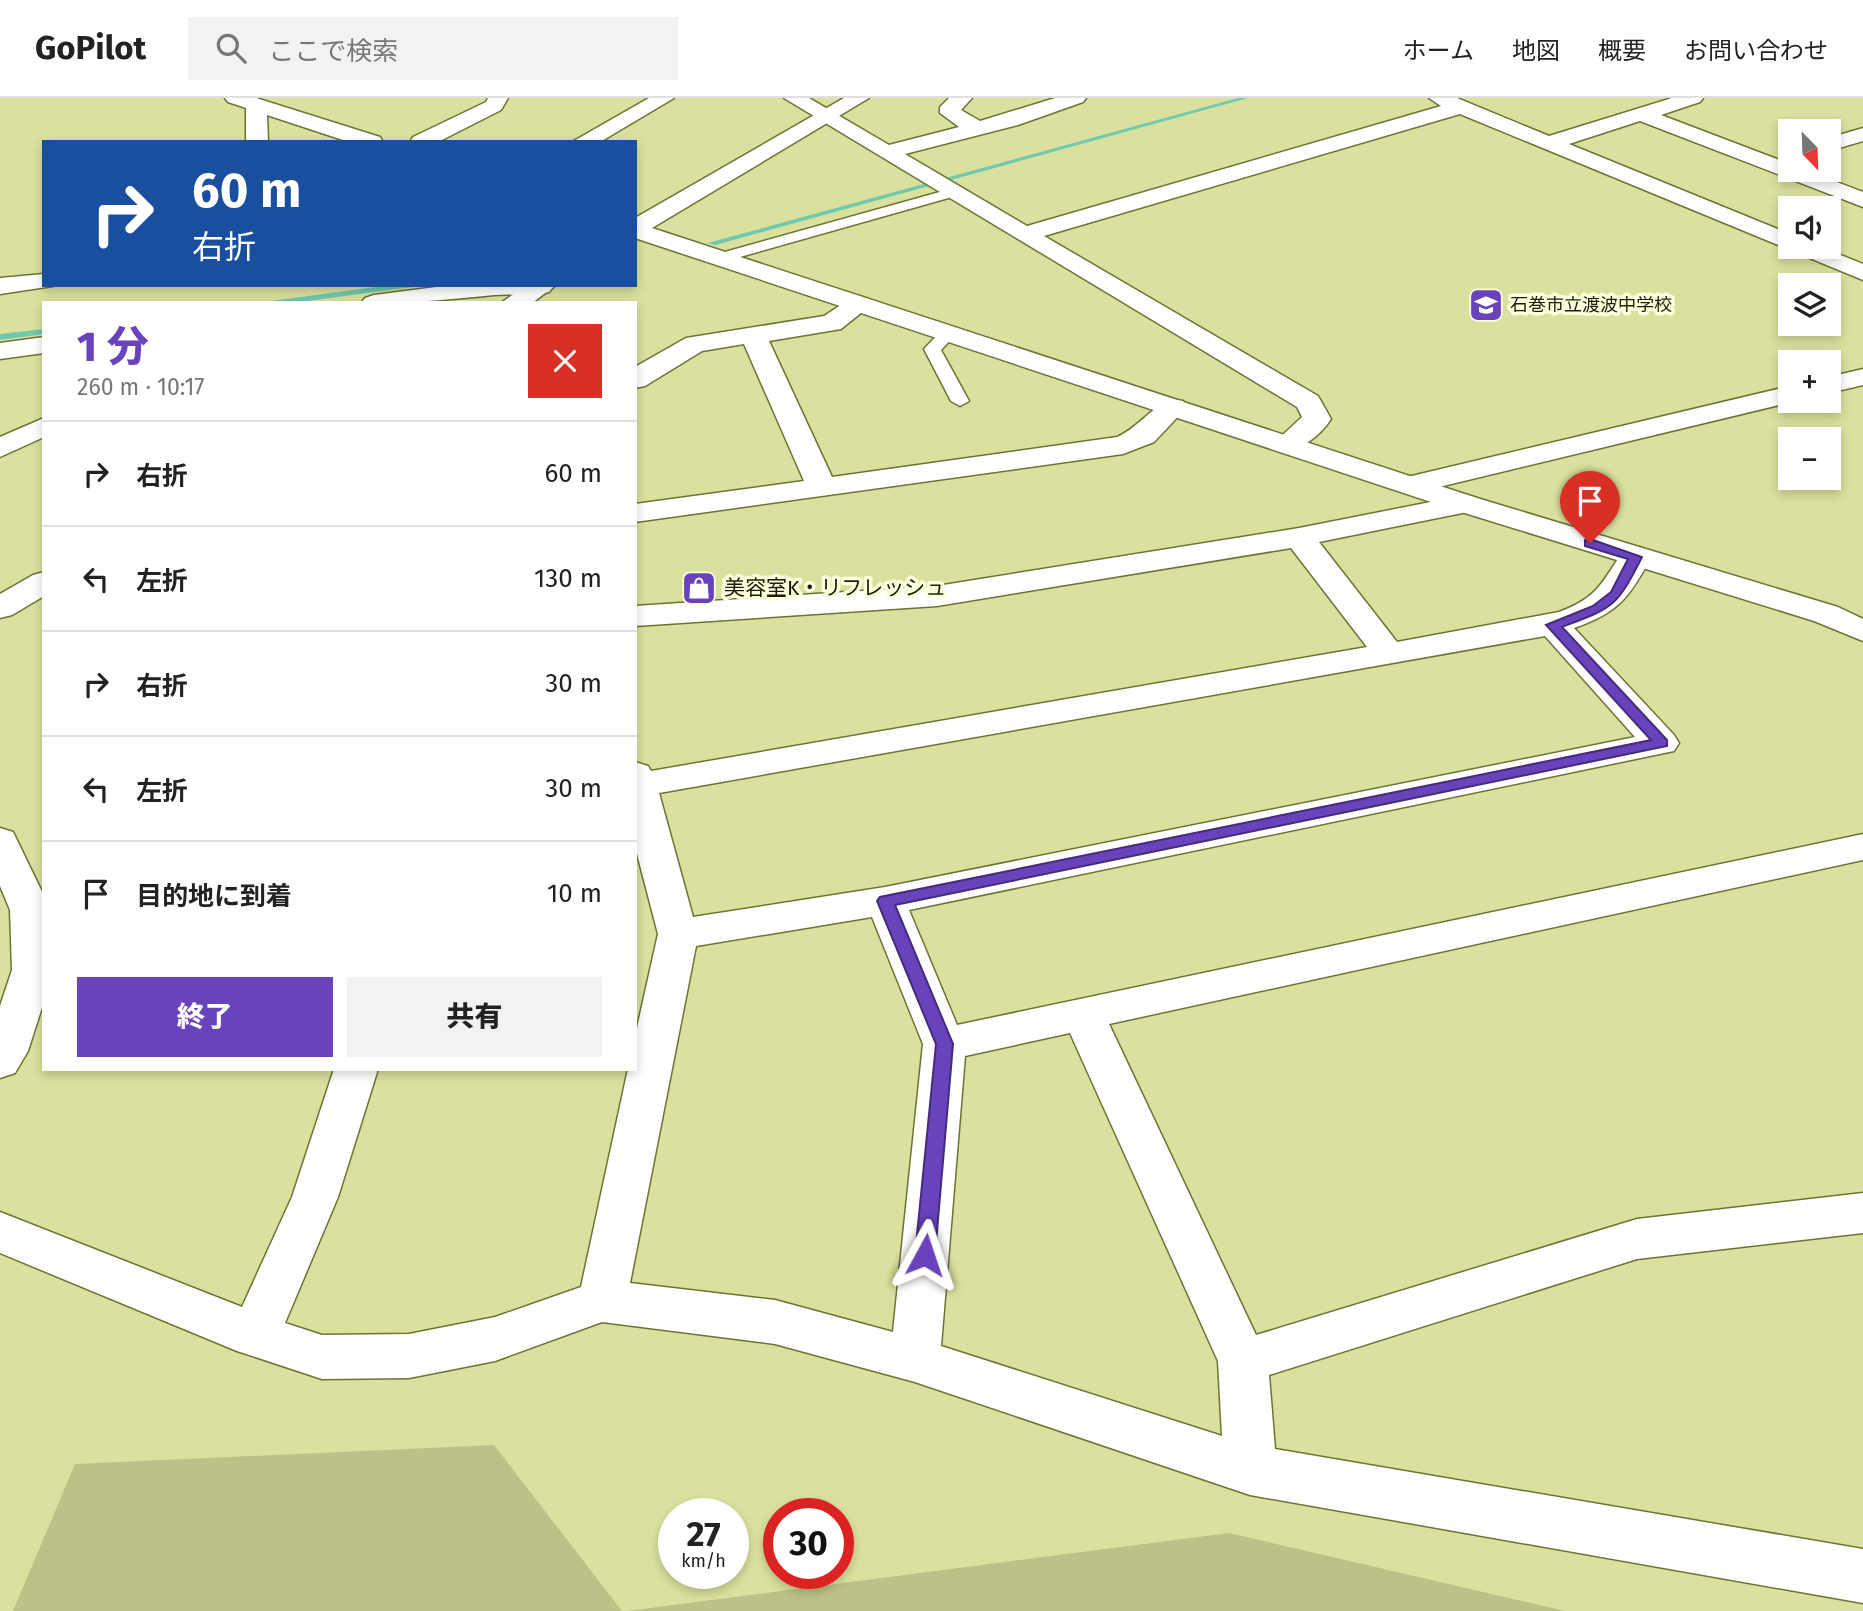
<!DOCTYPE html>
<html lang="ja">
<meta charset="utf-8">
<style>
:root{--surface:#fff;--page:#f2f2f2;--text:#222;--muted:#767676;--line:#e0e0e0;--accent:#6843bb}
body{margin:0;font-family:"Fira Sans","Noto Sans JP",sans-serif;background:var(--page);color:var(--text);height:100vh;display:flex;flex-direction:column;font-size:26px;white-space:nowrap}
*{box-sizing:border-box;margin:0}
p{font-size:23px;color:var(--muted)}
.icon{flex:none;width:38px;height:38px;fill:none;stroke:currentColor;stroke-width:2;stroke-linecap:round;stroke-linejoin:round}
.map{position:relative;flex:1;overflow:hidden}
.sheet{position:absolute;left:42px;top:203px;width:595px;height:770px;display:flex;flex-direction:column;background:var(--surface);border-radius:0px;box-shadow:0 4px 10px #0003}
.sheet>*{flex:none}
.top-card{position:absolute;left:42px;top:42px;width:595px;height:147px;border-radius:0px;box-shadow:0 4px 10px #0003;background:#1a4fa0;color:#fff;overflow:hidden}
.needle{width:46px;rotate:157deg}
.fabs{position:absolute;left:1778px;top:21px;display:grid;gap:14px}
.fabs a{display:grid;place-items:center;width:63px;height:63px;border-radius:0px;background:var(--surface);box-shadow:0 4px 10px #0003;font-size:35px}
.speed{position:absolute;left:658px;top:1400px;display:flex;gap:14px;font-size:35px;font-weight:700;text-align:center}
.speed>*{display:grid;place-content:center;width:91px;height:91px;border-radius:50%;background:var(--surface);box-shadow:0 4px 10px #0003;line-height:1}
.speed small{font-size:18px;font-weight:400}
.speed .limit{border:10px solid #d22;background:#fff;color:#111}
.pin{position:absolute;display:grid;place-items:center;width:60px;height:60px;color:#fff;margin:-72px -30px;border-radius:50% 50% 50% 0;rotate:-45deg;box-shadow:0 0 7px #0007}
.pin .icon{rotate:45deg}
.me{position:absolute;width:77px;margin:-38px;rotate:5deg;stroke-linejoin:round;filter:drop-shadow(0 0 5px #0008)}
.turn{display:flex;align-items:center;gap:24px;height:147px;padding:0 35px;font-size:32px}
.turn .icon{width:91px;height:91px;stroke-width:2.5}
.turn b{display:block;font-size:49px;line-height:60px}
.round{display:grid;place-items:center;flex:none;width:74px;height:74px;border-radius:0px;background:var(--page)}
.head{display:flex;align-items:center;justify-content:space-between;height:119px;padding:0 35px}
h1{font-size:42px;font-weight:800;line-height:52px;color:var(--accent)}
.cta{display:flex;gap:14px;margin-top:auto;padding:14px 35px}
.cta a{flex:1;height:80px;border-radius:0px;background:var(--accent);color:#fff;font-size:28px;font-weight:800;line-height:80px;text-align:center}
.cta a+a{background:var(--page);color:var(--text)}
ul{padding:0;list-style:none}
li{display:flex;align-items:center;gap:21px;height:105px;padding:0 35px;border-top:2px solid var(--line)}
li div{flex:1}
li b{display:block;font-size:26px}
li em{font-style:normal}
header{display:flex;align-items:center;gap:42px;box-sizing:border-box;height:98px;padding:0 35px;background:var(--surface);border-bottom:2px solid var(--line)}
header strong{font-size:33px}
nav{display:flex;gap:38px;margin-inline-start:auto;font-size:24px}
.search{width:490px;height:63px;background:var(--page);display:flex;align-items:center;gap:18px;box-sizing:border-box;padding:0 24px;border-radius:0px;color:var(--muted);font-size:26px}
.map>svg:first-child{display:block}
</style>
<header>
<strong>GoPilot</strong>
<div class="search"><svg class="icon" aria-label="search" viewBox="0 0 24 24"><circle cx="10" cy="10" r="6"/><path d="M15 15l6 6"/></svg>ここで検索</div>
<nav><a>ホーム</a><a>地図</a><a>概要</a><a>お問い合わせ</a></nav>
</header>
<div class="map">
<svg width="1863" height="1513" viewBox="0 0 1863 1513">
<rect width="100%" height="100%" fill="#dae09d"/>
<g fill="#bcc287">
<path d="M494,1347L622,1513H13L75,1366Z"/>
<path d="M1229,1435L1565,1513H627Z"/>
</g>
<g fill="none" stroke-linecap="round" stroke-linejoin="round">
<g fill="#6ec9af" fill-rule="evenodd">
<path d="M1238,0H1248L715,147L708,145Z"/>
<path d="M391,187H416L412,189L292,205H267L271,203Z"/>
<path d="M44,231V236L0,242V236Z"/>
</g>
<g stroke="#6e7333" stroke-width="3">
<g id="lane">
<path d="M954,90L961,94L959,97L726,163L720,165L712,160L714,157Z"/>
<path d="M949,230L957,235L941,252L969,303L960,308L951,303L924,251L943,231Z"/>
</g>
</g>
<g stroke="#6e7333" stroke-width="3">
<g id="street">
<path d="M225,0H256L380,39L383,44H349L267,17L268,44H246V10L228,4Z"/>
<path d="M488,0H508L501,12L438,44H410L413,39L486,4Z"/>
<path d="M649,0H674L600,44H572Z"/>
<path d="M784,0H809L889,47L959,29L940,15V9L949,0H972L961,12L980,23L1055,0H1086L1083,4L1018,27L905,56L1027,128L1441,8L1429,0H1457L1549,38L1672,0H1703L1700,4L1661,17L1790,66V72H1805L1863,94V109L1640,23L1569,46L1790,136V149H1821L1863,166V182L1460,16L1044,138L1318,298L1331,321C1320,338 1298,356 1278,351L1274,345L1302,319L1297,309Z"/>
<path d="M1863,30V43L1829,53V40Z"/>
<path d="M44,176V187L53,188L0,196V180Z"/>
<path d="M452,187H551L553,189L549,194C531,199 512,195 494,197C447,202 409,205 361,205L365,200L374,197Z"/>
<path d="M859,198L868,201L872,206L841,231L769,243L832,379L1117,339C1143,328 1158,297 1183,303L1187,309L1154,344L1123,356L635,424V406L804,383L744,246L702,253L645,288L635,290V269L686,240L824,218L850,201Z"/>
<path d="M44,239V255L0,261V245Z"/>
<path d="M1863,271V287L1829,295V279Z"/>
<path d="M1790,288V303H1796L1410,396L1399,393L1395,387L1399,381Z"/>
<path d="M44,320V339L0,359V339Z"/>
<path d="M1466,397L1477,400L1481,406L1477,412L1319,444L1397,544L1559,514C1599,499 1601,485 1624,452L1635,450L1646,452L1651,459C1630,499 1618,515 1574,530L1674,637L1679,645L1674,653L909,812L957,927L1863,736V762L1109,926L1256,1237L1637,1121L1863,1095V1135L1637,1161L1269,1277L1275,1351L1863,1451V1505L1250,1397L915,1284L775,1246L602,1224L495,1263L409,1280L322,1281L237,1253L0,1155V1114L242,1209L292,1099L334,971H378L338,1099L285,1225L322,1237L409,1236L495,1219L581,1189L628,971H635V939L658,836L635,748V664L648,668L651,673L1367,549L1291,450L937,508L635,528V508L937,488L1299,430ZM1545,538L1635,639L885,789L693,819L659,695ZM872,819L923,946L893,1234L775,1202L630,1185L696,848ZM1070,935L1218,1263L1222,1338L941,1248L965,958Z"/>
</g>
</g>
<g stroke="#6e7333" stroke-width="3">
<g id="secondary">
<path d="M844,0H869L652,130L1477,400L1838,509L1863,521V543L1814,523L1455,412L635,140V120Z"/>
<path d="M526,187H556L532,205H501Z"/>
<path d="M44,474V498L12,517L0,520V496L33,477Z"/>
<path d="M0,730L13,734L44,798V903L28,953L15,975L0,980V908L12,872L10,812L0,788Z"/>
</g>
</g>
<use href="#lane" fill="#fff" fill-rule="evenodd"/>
<use href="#street" fill="#fff" fill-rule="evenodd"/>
<use href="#secondary" fill="#fff" fill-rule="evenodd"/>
</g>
<path fill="#6843bb" stroke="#442c7a" stroke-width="2" d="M1590,441L1642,459C1616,510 1614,509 1562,529L1667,642V648L895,807L953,946L935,1157L932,1163L925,1165L918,1163L915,1157L936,946L877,803L880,799L1651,642L1546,527L1593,508L1611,494L1628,461L1585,448V442Z"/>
<defs>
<g id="school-square" transform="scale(1.75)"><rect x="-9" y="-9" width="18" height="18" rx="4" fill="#6843bb" stroke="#fafedd"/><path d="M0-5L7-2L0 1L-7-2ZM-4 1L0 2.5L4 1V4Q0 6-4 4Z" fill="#fff"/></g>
<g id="shop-square" transform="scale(1.75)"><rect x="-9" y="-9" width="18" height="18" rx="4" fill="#6843bb" stroke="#fafedd"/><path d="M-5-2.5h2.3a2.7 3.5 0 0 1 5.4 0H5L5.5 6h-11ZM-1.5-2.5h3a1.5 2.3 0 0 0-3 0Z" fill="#fff"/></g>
</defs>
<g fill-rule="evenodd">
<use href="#school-square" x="1486" y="207"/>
<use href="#shop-square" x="699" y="490"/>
</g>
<g text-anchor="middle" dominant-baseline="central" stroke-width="7" stroke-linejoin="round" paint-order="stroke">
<g font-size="18" fill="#1b1c03" stroke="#fafedd" text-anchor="start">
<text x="1510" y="207">石巻市立渡波中学校</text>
</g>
<g font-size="21" fill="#1b1c03" stroke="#fafedd" text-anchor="start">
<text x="724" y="490">美容室K・リフレッシュ</text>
</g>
</g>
</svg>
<div class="fabs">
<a><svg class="needle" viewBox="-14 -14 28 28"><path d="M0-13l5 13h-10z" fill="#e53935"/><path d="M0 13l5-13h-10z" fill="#767676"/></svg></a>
<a><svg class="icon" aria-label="sound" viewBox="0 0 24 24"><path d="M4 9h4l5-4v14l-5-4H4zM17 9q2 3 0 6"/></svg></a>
<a><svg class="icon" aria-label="layers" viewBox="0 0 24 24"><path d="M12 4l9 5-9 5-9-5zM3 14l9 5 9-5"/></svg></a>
<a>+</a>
<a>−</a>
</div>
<div class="speed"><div>27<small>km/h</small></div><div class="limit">30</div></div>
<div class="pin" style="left:1590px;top:445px;background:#d93025"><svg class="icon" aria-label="arrive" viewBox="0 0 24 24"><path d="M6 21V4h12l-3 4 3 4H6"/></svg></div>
<svg class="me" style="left:925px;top:1157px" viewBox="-20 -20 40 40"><path d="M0-17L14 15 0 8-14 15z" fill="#6843bb" stroke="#fff" stroke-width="4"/></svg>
<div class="top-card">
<div class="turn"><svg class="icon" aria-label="right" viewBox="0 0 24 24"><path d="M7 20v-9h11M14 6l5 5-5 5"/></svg><div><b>60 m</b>右折</div></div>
</div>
<section class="sheet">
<div class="head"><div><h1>1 分</h1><p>260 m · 10:17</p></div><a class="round" style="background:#d93025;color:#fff"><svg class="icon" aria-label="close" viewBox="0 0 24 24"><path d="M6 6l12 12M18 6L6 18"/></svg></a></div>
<ul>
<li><svg class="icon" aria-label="right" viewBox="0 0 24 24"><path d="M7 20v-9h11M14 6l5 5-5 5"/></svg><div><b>右折</b></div><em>60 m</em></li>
<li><svg class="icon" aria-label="left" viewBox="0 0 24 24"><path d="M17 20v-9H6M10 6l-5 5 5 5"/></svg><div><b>左折</b></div><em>130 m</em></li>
<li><svg class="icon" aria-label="right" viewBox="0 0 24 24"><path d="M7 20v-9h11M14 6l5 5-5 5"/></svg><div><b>右折</b></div><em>30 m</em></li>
<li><svg class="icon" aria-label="left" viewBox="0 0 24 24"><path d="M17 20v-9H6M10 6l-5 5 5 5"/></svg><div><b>左折</b></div><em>30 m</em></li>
<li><svg class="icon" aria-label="arrive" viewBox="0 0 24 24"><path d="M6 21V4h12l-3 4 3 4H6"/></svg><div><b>目的地に到着</b></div><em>10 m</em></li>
</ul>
<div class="cta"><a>終了</a><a>共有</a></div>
</section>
</div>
